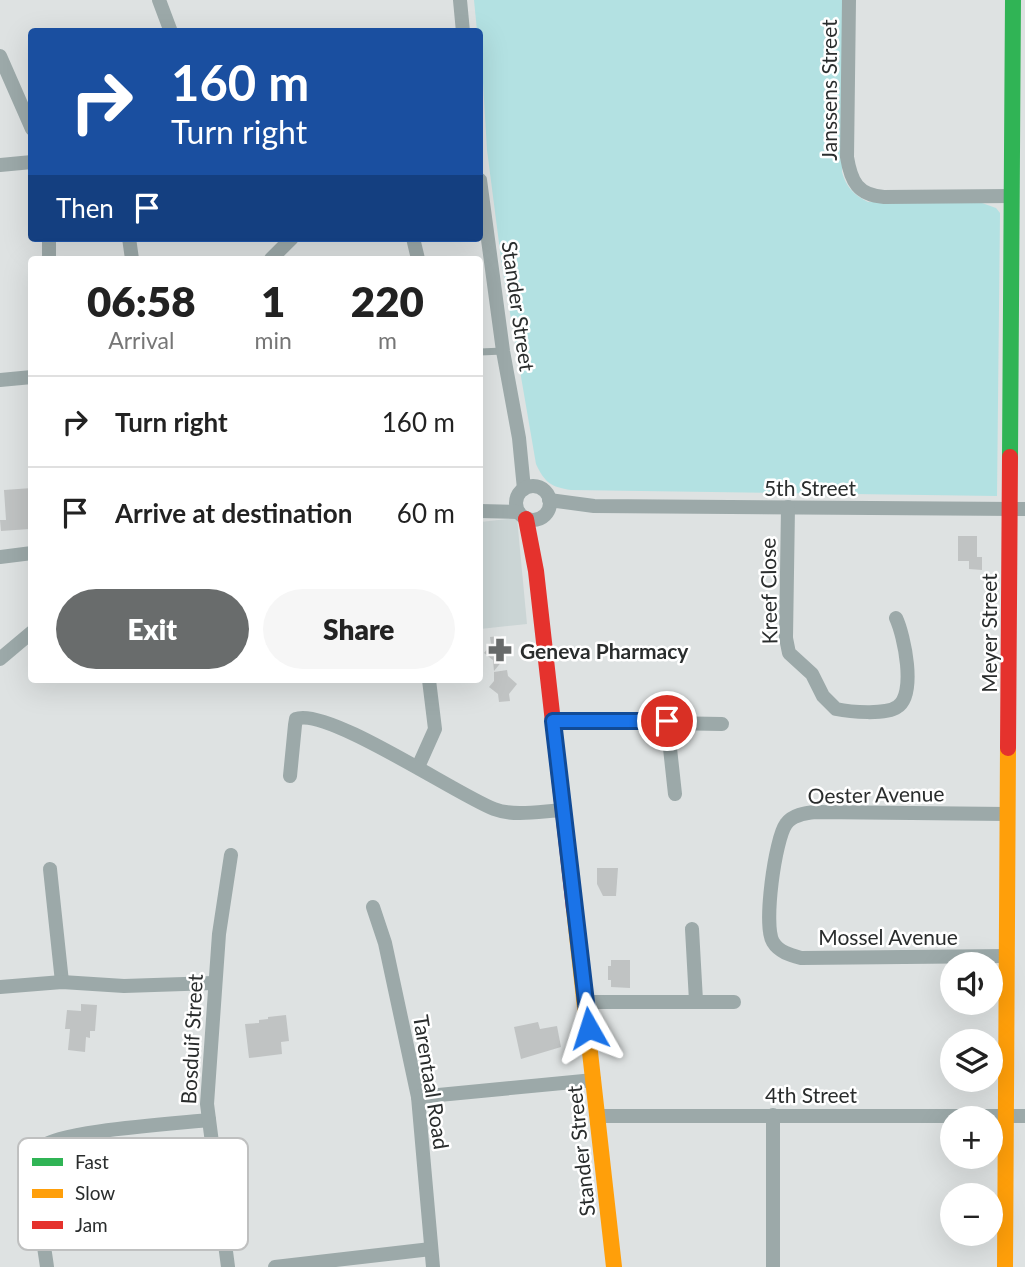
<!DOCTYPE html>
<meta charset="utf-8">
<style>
:root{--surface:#fff;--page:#f6f6f6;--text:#222;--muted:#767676;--line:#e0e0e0;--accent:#696c6c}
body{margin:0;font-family:Lato,sans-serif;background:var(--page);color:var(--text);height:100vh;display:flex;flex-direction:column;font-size:26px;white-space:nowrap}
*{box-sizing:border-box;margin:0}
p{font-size:23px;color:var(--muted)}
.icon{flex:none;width:38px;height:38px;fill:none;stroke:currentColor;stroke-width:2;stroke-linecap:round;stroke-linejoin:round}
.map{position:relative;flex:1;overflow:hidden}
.drawer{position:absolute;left:28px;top:256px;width:455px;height:427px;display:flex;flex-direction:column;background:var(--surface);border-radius:7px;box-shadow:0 7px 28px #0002}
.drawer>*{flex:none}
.banner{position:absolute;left:28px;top:28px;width:455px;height:214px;border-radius:7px;box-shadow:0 7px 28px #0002;background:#1a4fa0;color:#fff;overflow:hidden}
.controls{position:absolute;left:940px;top:952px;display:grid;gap:14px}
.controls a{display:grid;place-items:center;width:63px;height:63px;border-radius:50%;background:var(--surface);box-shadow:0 7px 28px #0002;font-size:35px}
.pin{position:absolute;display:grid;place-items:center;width:60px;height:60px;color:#fff;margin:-30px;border:4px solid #fff;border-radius:50%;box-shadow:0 2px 7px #0007}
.me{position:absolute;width:77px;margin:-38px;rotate:354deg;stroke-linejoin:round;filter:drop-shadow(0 0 5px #0008)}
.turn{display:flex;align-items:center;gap:24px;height:147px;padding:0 28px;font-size:32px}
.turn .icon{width:91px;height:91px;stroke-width:2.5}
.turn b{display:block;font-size:49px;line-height:60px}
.then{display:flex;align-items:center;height:66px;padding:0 28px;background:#0003;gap:14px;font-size:26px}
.eta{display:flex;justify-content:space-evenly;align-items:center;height:119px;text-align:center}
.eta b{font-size:42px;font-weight:800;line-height:49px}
.button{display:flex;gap:14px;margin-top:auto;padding:14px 28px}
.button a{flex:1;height:80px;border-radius:42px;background:var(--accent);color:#fff;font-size:28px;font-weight:800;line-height:80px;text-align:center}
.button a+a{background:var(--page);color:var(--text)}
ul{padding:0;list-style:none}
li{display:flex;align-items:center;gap:21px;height:91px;padding:0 28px;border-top:2px solid var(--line)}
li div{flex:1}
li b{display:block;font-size:26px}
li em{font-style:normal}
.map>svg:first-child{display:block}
</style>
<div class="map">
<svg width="1025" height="1267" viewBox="0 0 1025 1267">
<rect width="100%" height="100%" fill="#dee2e2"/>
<path fill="#cbd5d5" d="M517,518L527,624L480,629V522Z"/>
<path fill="#b3e1e2" d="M474,0H843L842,172C846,187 854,195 868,202L982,203L996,208L1000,213L997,496L571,490C551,487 545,483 536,464L502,266L487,150L480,32L477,31Z"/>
<g fill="#c0c3c3">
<path d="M32,488L30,529L1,531L0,520H6L4,490Z"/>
<path d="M958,536H977V557H982V570L969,569V561H958Z"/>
<path d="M501,636L502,642L511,650L494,671L493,660L484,653L491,644L490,637Z"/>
<path d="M507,670L508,676L517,684L509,694L510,701L499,702L498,694L489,687L494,681V672Z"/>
<path d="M597,868H618L616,896H603L597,884Z"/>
<path d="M611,960H630V988L611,987V980H608V966H611Z"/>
<path d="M81,1004L97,1005L95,1031H90V1038L86,1037L85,1052L68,1050L70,1029H65L67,1010L81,1011Z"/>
<path d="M286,1015L289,1041L281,1042L282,1054L249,1058L245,1024L259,1023V1020L268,1019V1017Z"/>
<path d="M538,1022L540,1029L557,1026L561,1047L521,1059L514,1027Z"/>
</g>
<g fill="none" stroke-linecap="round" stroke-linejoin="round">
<path stroke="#9ca9a9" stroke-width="7" d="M480,352L503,351"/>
<g stroke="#9ca9a9" stroke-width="14">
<path d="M159,0L171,32"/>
<path d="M460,0L463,32"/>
<path d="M849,0L847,157C851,182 858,195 884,197L1012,196"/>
<path d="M0,56L32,129"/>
<path d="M0,165L32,162"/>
<path d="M480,180L503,351L519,438L524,489"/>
<path d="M49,238V259"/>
<path d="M129,238L132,259"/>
<path d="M413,238L418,259"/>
<path d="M271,259L292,238"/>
<path d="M0,380L32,377"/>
<circle cx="533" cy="503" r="17"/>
<path d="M549,500L594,506L1025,509"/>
<path d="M788,507L786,638L789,653L812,674L823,696L836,709C850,712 886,715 897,707C917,695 904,635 896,618"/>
<path d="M480,511L518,512"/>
<path d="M0,557L32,553"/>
<path d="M0,659L32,632"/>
<path d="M553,721L722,724"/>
<path d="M667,721L675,794"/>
<path d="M418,767L435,729L429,680"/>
<path d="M290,776L295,725L296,719C326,706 459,796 494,809C515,817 542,811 564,810"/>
<path d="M50,869L62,982"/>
<path d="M373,907L385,943L418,1097L433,1267"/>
<path d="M692,929L696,1001"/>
<path d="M1007,956L801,958C790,955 779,952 773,942C763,926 775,839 786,824C792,815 805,813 816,812L1007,814"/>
<path d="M0,987L62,982L124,986L214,983"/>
<path d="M586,1002H734"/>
<path d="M418,1097L594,1080"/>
<path d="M598,1116H1025"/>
<path d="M47,1267C44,1243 29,1168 40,1149C50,1131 183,1123 209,1120"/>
<path d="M228,1267L207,1104L219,934L231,855"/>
<path d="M275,1267L431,1249"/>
<path d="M773,1267V1115"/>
</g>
<path stroke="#30b455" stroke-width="16" d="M1010,457L1013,0"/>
<g stroke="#ff9f0a" stroke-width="16">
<path d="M574,909L614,1267"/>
<path d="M1005,1267L1008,748"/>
</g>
<g stroke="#e5322d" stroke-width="16">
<path d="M526,519L536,571L574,909"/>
<path d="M1008,748L1010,457"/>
</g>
</g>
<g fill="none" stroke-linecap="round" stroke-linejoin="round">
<g stroke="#114b97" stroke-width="18">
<path id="route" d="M589,1028L553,721H667"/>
</g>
<use href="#route" stroke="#1a73e8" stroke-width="12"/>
</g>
<defs>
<g id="pharmacy-bare" transform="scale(1.89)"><path d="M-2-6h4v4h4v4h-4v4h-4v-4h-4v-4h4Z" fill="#696c6c" stroke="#fff" stroke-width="2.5" paint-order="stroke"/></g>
</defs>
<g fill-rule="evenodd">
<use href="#pharmacy-bare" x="500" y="650"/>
</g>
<g text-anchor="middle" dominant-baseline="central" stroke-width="5" stroke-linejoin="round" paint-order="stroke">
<g font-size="21" fill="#2a2d2d" stroke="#fff">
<text transform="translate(828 90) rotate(-90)">Janssens Street</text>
<text transform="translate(519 306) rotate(82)">Stander Street</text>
<text x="810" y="487">5th Street</text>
<text transform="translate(768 591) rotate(-91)">Kreef Close</text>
<text transform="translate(988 633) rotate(-90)">Meyer Street</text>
<text transform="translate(876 794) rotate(-1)">Oester Avenue</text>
<text x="888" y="936">Mossel Avenue</text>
<text transform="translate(191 1039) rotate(-87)">Bosduif Street</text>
<text transform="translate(432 1082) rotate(81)">Tarentaal Road</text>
<text x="811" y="1094">4th Street</text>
<text transform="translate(580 1151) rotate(-96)">Stander Street</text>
</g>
<g font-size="21" font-weight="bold" fill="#2a2d2d" stroke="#fff" text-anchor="start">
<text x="520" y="650">Geneva Pharmacy</text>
</g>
</g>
<rect x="18" y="1138" width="230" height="112" rx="10" fill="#fff" stroke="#bfc0c0" stroke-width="2"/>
<rect x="32" y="1158" width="31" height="8" fill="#30b455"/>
<rect x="32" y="1189" width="31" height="9" fill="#ff9f0a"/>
<rect x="32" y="1221" width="31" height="8" fill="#e5322d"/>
<g font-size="19" fill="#2a2d2d">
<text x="75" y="1169">Fast</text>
<text x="75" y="1200">Slow</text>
<text x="75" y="1232">Jam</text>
</g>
</svg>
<div class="controls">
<a><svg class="icon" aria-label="sound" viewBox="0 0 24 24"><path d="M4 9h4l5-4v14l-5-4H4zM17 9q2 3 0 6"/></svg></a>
<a><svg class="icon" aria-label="layers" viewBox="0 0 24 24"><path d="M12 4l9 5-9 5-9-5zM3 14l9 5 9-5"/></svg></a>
<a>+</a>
<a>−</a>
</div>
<div class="pin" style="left:667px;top:721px;background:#d93025"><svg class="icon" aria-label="arrive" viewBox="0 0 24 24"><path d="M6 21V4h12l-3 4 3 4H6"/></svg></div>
<svg class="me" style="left:589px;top:1028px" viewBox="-20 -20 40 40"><path d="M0-17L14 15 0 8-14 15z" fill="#1a73e8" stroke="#fff" stroke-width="4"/></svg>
<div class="banner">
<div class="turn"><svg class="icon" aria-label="right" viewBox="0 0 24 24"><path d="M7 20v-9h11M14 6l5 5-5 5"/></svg><div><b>160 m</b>Turn right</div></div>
<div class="then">Then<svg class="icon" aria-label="arrive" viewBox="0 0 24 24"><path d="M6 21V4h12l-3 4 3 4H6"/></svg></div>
</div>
<section class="drawer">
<div class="eta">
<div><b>06:58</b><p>Arrival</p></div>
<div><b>1</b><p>min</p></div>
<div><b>220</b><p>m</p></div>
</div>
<ul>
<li><svg class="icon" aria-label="right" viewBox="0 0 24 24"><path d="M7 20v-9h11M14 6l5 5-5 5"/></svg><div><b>Turn right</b></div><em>160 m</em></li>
<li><svg class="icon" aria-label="arrive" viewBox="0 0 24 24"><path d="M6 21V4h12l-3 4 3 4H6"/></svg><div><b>Arrive at destination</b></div><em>60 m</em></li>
</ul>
<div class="button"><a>Exit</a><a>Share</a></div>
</section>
</div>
